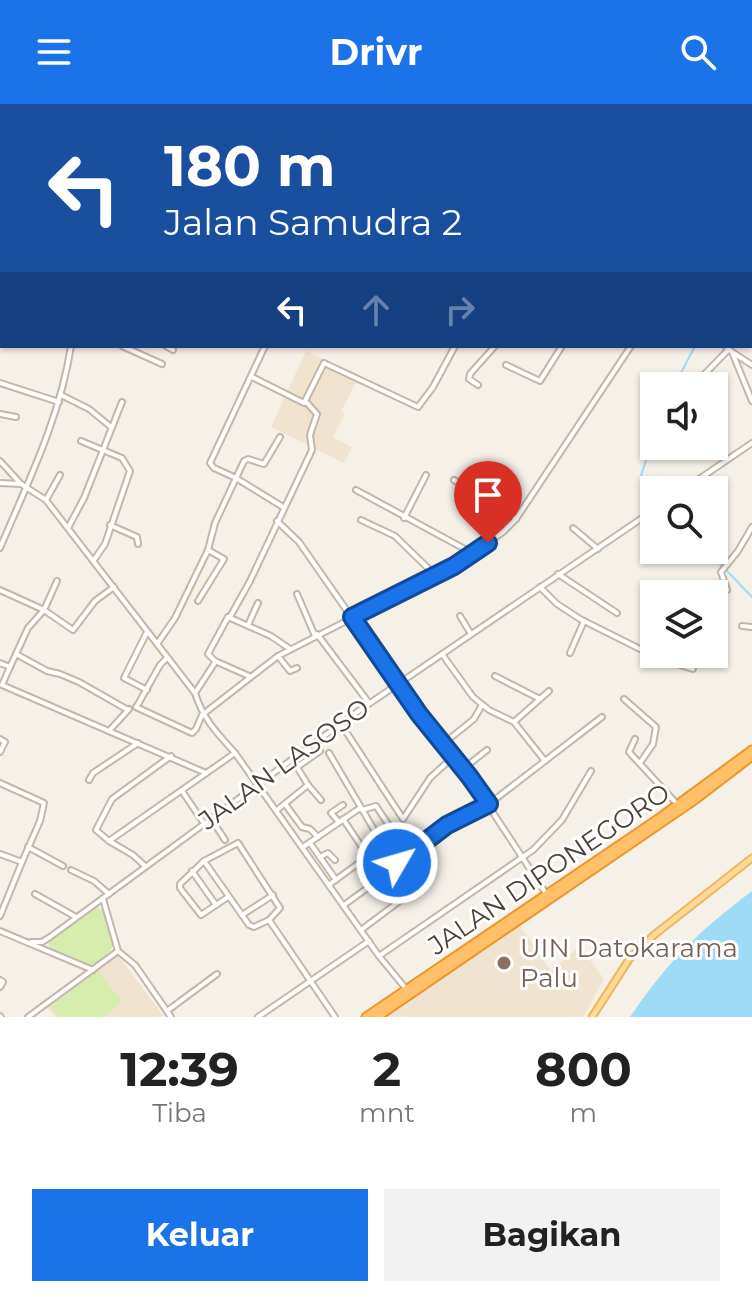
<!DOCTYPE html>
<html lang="id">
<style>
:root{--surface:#fff;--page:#f2f2f2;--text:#222;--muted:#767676;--accent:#1a73e8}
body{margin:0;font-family:Montserrat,sans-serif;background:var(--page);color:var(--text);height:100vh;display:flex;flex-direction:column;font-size:30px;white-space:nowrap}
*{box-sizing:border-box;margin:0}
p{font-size:26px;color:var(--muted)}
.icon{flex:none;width:44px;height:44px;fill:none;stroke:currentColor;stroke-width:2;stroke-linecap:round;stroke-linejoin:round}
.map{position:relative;height:913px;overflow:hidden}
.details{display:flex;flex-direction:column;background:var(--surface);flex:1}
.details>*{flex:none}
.banner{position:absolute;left:0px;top:0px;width:752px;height:244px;box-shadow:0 2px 6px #0004;background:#1a4fa0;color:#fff;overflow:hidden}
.buttons{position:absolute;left:640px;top:268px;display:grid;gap:16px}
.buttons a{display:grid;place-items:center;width:88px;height:88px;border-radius:0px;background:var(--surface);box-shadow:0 2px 6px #0004;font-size:40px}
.pin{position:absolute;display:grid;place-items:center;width:68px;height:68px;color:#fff;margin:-82px -34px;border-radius:50% 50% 50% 0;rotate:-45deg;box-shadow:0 0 8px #0007}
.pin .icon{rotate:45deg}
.me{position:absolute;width:88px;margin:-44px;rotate:52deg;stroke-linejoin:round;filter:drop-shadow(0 0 6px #0008)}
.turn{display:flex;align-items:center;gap:28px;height:168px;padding:0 32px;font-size:36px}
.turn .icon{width:104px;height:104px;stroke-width:2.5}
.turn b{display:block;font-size:56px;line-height:68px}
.lanes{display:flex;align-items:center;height:76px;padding:0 32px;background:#0003;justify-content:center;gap:40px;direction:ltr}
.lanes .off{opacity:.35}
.eta{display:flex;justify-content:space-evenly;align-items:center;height:136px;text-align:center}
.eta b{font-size:48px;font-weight:700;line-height:56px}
.button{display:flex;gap:16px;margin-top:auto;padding:16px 32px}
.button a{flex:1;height:92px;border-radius:0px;background:var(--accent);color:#fff;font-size:32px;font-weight:700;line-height:92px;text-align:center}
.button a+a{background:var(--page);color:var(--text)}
header{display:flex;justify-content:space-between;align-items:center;height:104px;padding:0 32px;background:var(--accent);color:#fff;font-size:36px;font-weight:700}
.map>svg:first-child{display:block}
</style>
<header><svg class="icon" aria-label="menu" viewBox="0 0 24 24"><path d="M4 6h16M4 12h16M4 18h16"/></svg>Drivr<svg class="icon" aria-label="search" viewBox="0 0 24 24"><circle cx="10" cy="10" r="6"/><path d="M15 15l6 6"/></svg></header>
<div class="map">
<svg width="752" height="913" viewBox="0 0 752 913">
<rect width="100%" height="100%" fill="#f5f0e8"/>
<g fill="#f0e4d0">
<path d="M306,247L359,273L341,307L345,310L333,333L352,343L344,359L271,323Z"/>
<path d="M519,820L551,867L580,842L604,875L583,913H383Z"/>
<path d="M118,851L164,913H55L46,902Z"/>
</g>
<g fill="#d6edad">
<path d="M97,803L105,808C110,823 120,838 107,851C101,856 98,860 90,861L49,843V836Z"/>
<path d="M98,866L122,898L103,913H59L51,903Z"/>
</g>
<path fill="#9fdbf7" d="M752,787V913H630C668,857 698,828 752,787Z"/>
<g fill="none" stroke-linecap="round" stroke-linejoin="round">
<g stroke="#9fdbf7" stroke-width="2">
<path d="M750,68L752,64"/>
<path d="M750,104L752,121"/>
<path d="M674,282L695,242"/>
<path d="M654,334L641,371L654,389"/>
<path d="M707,446L752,493"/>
</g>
<g stroke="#c2b7a9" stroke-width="8">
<g id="minor">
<path d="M100,0L101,2"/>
<path d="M106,0L107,2"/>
<path d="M285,0L290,2"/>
<path d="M384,0L388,2"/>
<path d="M446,0L448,2"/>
<path d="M603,0L606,2"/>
<path d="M156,2L157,0"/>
<path d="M333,2L334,0"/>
<path d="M401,2L402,0"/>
<path d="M555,2L556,0"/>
<path d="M676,2L677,0"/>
<path d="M0,60L2,59"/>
<path d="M750,82L752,80"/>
<path d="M0,103L2,98"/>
<path d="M750,141V140"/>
<path d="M750,170L752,165"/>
<path d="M122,242L162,260"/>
<path d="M166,242L173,246"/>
<path d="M265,242L210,359L214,364L236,374L283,403"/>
<path d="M725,242L732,248L752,297"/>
<path d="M732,248L752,261"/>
<path d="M506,261L540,277L562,242"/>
<path d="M252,273L304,299L324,259L418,303L433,283L455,242"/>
<path d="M698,277L729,245"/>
<path d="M0,279L59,298"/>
<path d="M478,281L469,275L470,270L495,242"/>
<path d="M61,291L89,305L111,323"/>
<path d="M0,310L16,313"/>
<path d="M81,337L122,354L130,367L105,440L94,456"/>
<path d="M0,357L21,380"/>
<path d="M454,376L516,415"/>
<path d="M0,379L21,380L46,396L195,589C203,615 217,629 235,649L109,737L133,751L145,762"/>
<path d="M356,386L474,450"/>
<path d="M683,386L752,339"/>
<path d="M46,396L60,371"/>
<path d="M404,414L426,371"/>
<path d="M361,416L395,432L436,472"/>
<path d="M277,417L299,438L419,610L469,672L547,791"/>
<path d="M110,421L137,433L138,440"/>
<path d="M68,424L84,394L122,298"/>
<path d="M573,424L598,445"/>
<path d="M0,444C28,378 60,314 71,242"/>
<path d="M558,470L617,509"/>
<path d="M57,477L44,506L73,526L95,497L114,483"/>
<path d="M540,483L557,500L580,515L658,554L693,565"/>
<path d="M0,486L44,506L28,524L10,563"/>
<path d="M727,486L721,468L738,447L752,423"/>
<path d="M297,490L315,532"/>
<path d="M198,497L224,455L208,446"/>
<path d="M460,512L471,530"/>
<path d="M230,513L250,477L312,346L310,331L317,310L307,299"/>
<path d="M248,521L258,499"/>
<path d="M742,522L752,523"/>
<path d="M317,530L369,599"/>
<path d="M157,540L175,514L208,446L215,419L244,357L248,355L264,360L280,333"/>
<path d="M570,549L584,517"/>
<path d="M16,550L47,567L60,570L79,578L128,606"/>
<path d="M442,550L473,593L489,606L514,618L545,657"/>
<path d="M278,552L290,567L297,564"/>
<path d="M215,557L249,572"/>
<path d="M0,559L10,563L2,581L206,669"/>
<path d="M495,572L540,595L514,618"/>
<path d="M147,586L124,574L147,528"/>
<path d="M195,589L214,560L215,557L208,550L228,513L271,532L290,545"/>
<path d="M540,595L549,587"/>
<path d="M624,595L656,623L653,640L640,659"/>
<path d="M137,602L160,561L167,554"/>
<path d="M136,603L192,629L196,625L202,611L278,552L454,462L503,428L516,415L631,242"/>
<path d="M341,620L403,715L430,674L453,653"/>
<path d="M109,627L129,605"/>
<path d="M0,635L5,638L0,648"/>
<path d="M635,635L629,648L678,701"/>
<path d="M443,640L474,615L482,601"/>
<path d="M235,649L379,852L407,886"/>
<path d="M329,649L383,741"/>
<path d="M463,665L487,646"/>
<path d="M89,676L93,669L138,639"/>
<path d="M0,679L44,699L40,717L22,758"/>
<path d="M308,681L297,663L320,647"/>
<path d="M182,687L203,718"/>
<path d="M285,700L302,723L310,725L318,733"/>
<path d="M277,706L308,681L321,696"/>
<path d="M210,713L225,736"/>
<path d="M343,715L368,752"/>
<path d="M339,718L331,709L343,701"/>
<path d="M109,737L96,726L112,695L171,652"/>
<path d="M310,739L336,776"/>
<path d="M28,743L63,762"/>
<path d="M303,743L360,704"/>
<path d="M0,750L22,758L0,812"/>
<path d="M320,753L328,749L335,756"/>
<path d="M204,757L249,821L254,823L269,816L335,913"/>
<path d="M71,766L94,777L109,790"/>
<path d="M192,767L216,801"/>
<path d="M330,780L396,732L376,702L362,706"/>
<path d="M35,790L76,813"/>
<path d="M228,793L201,811L180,784V780L204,757L238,739L280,804L269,816"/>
<path d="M103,795L118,847L135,861L171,913"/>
<path d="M344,801L384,772"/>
<path d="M242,811L273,791"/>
<path d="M361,826L401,796L403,772L397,757L447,721L489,700L602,613"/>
<path d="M0,827L93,866"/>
<path d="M31,838H42L50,833L354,610L654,406"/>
<path d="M379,852L533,746L562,716L591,667"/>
<path d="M0,876L3,878L0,883"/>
<path d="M167,907L217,870"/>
<path d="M0,912L1,913"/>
<path d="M28,913L118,847"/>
<path d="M258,913L369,837"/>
</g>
</g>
<g stroke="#efb75c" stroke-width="9">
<path id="major" d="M592,913L630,854L654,831L752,754"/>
</g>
<g stroke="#ed952a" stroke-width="11">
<g id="highway">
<path d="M366,913L658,715L752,646"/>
<path d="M377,913L696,695L752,652"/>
</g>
</g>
<use href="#minor" stroke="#fff" stroke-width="4"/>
<use href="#major" stroke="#ffd997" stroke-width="5"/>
<use href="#highway" stroke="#ffc069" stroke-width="7"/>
</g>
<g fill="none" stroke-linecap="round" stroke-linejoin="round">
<g stroke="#114b97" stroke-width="20">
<path id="route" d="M397,759L447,721L489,700L469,672L419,610L352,513L454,462L488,439"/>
</g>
<use href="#route" stroke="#1a73e8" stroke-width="14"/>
</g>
<circle fill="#8d6e63" stroke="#fff" stroke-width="3" cx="504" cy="859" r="8"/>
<g text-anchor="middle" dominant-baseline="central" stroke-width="6" stroke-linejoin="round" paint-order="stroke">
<g font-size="26" fill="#4a4035" stroke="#fff">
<text transform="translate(284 660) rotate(-36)">JALAN LASOSO</text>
<text transform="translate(549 765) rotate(-34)">JALAN DIPONEGORO</text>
</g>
<g font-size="26" fill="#785e54" stroke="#fff" text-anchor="start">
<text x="520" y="844">UIN Datokarama<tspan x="520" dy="30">Palu</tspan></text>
</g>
</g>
</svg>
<div class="buttons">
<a><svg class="icon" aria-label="sound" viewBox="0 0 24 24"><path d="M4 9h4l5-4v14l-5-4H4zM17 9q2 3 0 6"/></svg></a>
<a><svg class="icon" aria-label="search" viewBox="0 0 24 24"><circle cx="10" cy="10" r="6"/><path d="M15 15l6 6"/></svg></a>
<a><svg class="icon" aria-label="layers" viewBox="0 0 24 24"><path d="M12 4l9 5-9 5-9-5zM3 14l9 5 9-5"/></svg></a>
</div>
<div class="pin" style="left:488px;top:439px;background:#d93025"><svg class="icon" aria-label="arrive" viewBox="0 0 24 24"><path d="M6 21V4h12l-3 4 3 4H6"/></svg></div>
<svg class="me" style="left:397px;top:759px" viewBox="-20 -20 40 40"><circle r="17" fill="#1a73e8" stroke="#fff" stroke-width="3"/><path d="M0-11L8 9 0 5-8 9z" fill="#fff"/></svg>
<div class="banner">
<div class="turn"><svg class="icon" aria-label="left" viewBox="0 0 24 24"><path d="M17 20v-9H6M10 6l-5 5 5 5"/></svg><div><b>180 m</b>Jalan Samudra 2</div></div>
<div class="lanes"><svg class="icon" aria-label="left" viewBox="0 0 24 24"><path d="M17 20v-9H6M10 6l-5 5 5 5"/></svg><svg class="icon off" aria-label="ahead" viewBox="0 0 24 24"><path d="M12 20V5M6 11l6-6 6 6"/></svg><svg class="icon off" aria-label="right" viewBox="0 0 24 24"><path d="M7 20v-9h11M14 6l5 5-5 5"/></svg></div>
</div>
</div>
<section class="details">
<div class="eta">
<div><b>12:39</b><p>Tiba</p></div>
<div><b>2</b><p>mnt</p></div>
<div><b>800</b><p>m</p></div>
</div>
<div class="button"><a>Keluar</a><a>Bagikan</a></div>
</section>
